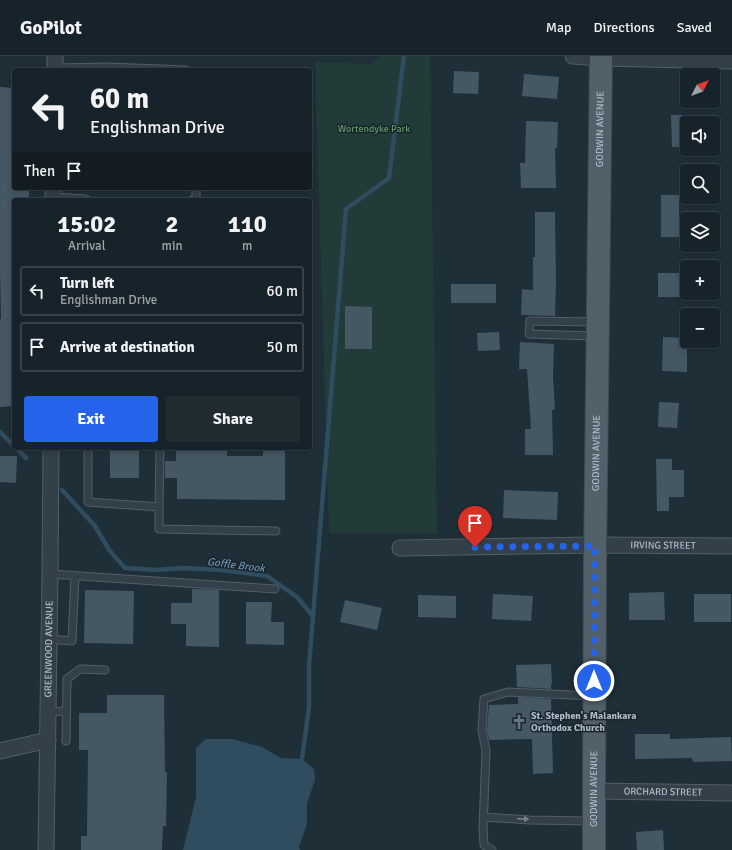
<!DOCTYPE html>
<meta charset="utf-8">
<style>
:root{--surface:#17232a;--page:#202b32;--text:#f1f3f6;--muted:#9ea4a8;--line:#364047;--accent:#2563eb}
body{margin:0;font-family:Signika,sans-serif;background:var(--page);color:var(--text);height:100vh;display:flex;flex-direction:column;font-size:15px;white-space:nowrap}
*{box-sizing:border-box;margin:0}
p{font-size:13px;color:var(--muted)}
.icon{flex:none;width:22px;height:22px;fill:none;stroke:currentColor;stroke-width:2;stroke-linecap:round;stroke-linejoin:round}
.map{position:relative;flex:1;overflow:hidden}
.details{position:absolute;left:12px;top:142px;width:300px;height:252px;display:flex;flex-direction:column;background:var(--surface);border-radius:4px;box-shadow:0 2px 6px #0003,0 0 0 1px var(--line)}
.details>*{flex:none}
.top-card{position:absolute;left:12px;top:12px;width:300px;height:122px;border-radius:4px;box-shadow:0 2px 6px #0003,0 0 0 1px var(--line);background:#17232a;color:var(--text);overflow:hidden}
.needle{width:26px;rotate:48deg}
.controls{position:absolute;left:680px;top:12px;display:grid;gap:8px}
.controls a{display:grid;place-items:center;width:40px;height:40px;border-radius:4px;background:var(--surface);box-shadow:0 2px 6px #0003,0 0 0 1px var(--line);font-size:20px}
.pin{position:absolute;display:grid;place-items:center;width:34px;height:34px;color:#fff;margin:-41px -17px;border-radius:50% 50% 50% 0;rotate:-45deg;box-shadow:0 0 4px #0007}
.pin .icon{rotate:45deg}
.me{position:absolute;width:44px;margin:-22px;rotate:0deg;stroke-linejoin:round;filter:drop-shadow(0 0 3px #0008)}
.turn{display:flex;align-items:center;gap:14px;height:84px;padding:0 12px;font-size:18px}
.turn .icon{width:52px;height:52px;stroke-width:2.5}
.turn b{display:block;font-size:28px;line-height:34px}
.then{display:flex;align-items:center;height:38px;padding:0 12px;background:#0003;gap:8px;font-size:15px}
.eta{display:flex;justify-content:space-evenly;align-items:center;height:68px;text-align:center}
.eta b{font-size:24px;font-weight:700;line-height:28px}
.button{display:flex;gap:8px;margin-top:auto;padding:8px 12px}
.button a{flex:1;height:46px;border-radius:4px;background:var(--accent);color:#fff;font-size:16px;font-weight:700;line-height:46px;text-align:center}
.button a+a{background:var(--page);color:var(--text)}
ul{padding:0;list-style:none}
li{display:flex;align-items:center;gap:12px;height:50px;margin:0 8px 6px;padding:0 4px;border:2px solid var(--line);border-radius:4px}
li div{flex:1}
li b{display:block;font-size:15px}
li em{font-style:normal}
header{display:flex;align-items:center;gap:24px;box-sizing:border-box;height:56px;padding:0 20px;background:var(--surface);border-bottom:1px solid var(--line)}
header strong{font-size:19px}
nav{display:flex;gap:22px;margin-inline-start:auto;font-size:14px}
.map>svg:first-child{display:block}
</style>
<header>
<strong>GoPilot</strong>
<nav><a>Map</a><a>Directions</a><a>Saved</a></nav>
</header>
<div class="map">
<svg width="732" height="794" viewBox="0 0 732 794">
<rect width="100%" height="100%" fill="#1f2f38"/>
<path fill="#223b38" d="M380,0H430L437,478L329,477L315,6L371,8Z"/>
<path fill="#304c5f" d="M206,683H232L262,691L281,702L302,703L314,713L315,724L307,747V768L299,791L300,794H183L196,741V692Z"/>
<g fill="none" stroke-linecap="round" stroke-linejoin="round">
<g stroke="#304c5f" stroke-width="4.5">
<path d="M0,376L14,390"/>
<path d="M16,392L26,402"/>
<path d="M62,434L95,470L109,494L125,512L156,514L183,512L222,514L267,520L297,541L313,560L309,609V651L302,703L300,708"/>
<path d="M313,560L346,153L389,122L404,0"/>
</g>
</g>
<g fill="#455763">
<path d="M454,15L479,16L478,38L453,37Z"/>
<path d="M524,18L559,21L557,43L522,40Z"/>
<path d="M0,31L14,32V132H29V144H14V350L0,351V263H1L0,212Z"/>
<path d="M671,59H687V91H672Z"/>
<path d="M526,65L558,66L557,92H555L556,132H521L520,107H525Z"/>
<rect x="661" y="139" width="18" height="42"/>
<path d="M535,156H555L556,227L555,260L521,259L522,233L533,234V201H535Z"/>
<path d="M658,217H684L685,241H658Z"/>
<rect x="451" y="228" width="45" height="19"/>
<path d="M345,250L372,251V293H345Z"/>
<path d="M499,276L500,294L478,295L477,277Z"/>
<path d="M663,281L687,282V316L662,315Z"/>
<path d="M520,286L554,288L553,321L555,353L552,354L553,399H525V373H531L527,313H519Z"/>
<path d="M659,346L679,347L677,372L658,371Z"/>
<rect x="110" y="392" width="29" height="30"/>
<path d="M176,392H227V400H263V392H285V444L177,443V422H165V405H176Z"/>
<path d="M0,400H17L16,427L0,426Z"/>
<path d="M656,403H672V414H684V441H669V455H657Z"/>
<path d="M504,434L558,436L557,464L503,462Z"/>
<path d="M192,533L219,534V591L186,590V568H171V547H192Z"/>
<path d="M85,534L134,535L133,588L84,587Z"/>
<path d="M664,536L665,564H629V537Z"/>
<path d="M493,538L533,540L531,565L492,563Z"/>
<rect x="694" y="538" width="37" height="28"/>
<path d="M418,539L456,540V562L418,561Z"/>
<path d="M345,544L382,552L377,574L340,566Z"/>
<path d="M246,546H272L271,566H284V589L246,588Z"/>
<path d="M551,608L552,628H551V633L517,631L516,609Z"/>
<path d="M107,639H164L165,716H167L166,770H163L162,794H81V780H87L88,694H79V657H107Z"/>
<path d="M518,641L551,643L553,717L533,718L532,683L489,684L487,674L489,649L518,648Z"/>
<path d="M635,678H670V683L731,681L732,705L693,706L692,702L635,703Z"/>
<path d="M663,774L664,794H637L636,776Z"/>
</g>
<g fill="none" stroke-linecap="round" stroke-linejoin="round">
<g stroke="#505e67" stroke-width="9">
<g id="service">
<path d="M55,12L107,11L186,14"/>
<path d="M53,141L85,143L87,144"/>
<path d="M193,144L196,141V132"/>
<path d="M595,266L530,265L529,278L596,280"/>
<path d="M88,392V446L159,451V473L276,475"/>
<path d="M159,451L160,392"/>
<path d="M50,518L275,533"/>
<path d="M49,583L72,585L75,520"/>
<path d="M48,656L67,655"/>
<path d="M66,685L67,623L80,613L105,614"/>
<path d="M484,761L530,764L591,765"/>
<path d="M492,794L484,789L483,772L486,695L482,674L484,643L508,636L592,640"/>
</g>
</g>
<g stroke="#505e67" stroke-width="17">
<g id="minor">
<path d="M573,0L601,2L732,5"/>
<path d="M55,14V0"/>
<path d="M53,144V132"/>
<path id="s1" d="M400,492L595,489L732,490"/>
<path d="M0,695L48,684"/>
<path id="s2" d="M594,735L732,737"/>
<path id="s3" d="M46,794L50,518L51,392"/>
</g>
</g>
<g stroke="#3f4c55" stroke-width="24">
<g id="primary">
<path id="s4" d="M594,794V735L595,507L601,0"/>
</g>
</g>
<use href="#service" stroke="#334049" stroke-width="7"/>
<use href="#minor" stroke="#334049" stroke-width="15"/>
<use href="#primary" stroke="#516069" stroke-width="22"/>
</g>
<defs><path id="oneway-solid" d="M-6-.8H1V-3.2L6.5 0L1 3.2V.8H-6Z"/></defs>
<use fill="#76848e" href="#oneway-solid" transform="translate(523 763) rotate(3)"/>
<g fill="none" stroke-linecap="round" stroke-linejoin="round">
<path stroke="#2563eb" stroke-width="7" stroke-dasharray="0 12.6" d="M475,491L595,490L594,625"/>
</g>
<defs>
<g id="church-bare" transform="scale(1.2)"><path d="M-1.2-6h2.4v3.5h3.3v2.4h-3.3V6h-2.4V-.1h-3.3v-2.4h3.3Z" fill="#6b7280" stroke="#18252d" stroke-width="2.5" paint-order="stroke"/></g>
</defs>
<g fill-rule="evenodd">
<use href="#church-bare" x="519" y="666"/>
</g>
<g text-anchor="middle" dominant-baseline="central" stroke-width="3" stroke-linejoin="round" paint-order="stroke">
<g font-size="10" fill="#649766" stroke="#18252d">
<text x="374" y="73">Wortendyke Park</text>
</g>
<g font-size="10" fill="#adbbc6" stroke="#18252d">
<text stroke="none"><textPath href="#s4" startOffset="721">GODWIN AVENUE</textPath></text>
<text stroke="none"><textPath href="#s4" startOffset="397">GODWIN AVENUE</textPath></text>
<text stroke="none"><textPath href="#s1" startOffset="263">IRVING STREET</textPath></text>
<text stroke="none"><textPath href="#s3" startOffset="201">GREENWOOD AVENUE</textPath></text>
<text stroke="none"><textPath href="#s4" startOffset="61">GODWIN AVENUE</textPath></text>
<text stroke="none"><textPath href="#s2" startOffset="69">ORCHARD STREET</textPath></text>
</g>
<g font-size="10" font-weight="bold" fill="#adbbc6" stroke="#18252d" text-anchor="start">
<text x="531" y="660">St. Stephen's Malankara<tspan x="531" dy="12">Orthodox Church</tspan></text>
</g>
<g font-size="11" font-style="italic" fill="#6c93ab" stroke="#18252d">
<text transform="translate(236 509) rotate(7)">Goffle Brook</text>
</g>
</g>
</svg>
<div class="controls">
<a><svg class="needle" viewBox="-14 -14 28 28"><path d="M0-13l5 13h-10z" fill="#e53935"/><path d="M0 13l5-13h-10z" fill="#9ea4a8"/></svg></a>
<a><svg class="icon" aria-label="sound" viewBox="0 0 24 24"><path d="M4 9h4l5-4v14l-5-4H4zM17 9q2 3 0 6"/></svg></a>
<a><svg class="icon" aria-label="search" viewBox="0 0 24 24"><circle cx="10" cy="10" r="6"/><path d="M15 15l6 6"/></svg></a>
<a><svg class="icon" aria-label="layers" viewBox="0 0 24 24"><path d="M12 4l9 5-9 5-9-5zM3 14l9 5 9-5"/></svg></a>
<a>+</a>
<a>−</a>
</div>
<div class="pin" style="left:475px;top:491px;background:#d93025"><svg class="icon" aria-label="arrive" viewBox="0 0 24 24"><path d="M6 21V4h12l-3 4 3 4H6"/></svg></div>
<svg class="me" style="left:594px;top:625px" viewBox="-20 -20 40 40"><circle r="17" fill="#2563eb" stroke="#fff" stroke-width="3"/><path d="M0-11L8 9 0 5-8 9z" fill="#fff"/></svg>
<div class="top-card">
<div class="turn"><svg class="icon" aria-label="left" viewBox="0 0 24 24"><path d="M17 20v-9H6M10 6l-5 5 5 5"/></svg><div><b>60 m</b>Englishman Drive</div></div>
<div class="then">Then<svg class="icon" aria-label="arrive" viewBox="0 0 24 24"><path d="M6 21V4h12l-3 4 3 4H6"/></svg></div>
</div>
<section class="details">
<div class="eta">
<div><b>15:02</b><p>Arrival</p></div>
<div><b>2</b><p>min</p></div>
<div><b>110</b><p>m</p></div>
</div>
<ul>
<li><svg class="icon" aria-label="left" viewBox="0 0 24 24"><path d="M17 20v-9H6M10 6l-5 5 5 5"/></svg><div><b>Turn left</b><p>Englishman Drive</p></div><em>60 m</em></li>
<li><svg class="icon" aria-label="arrive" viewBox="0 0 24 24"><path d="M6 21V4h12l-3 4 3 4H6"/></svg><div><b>Arrive at destination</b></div><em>50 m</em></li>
</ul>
<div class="button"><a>Exit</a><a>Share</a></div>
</section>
</div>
